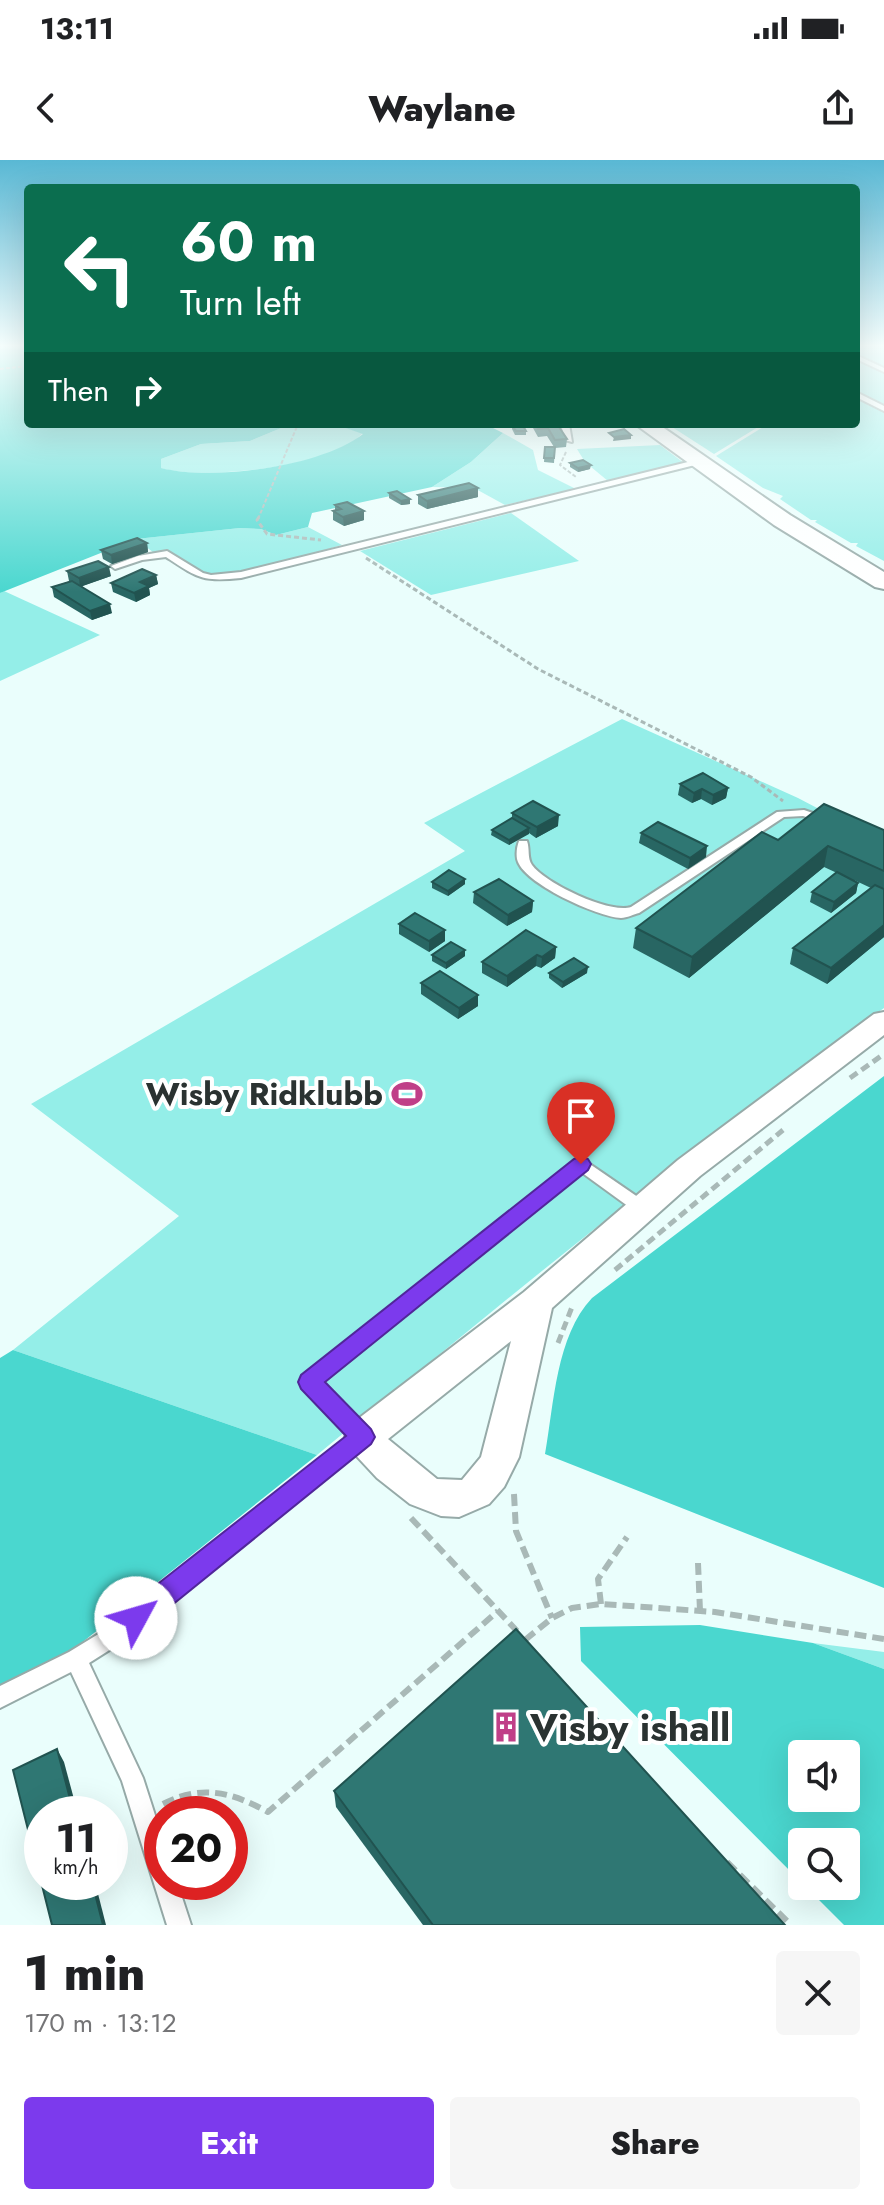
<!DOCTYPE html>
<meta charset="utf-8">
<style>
:root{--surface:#fff;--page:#f6f6f6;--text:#202124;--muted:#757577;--accent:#7c3aed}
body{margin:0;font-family:Jost,sans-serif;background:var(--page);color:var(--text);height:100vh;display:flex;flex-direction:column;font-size:30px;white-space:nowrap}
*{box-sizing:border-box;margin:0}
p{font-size:26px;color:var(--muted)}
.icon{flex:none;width:44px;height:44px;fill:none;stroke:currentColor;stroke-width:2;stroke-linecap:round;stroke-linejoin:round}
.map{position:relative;height:1765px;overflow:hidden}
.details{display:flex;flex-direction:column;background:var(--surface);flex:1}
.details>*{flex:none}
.top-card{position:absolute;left:24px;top:24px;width:836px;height:244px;border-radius:8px;box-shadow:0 8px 32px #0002;background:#0b6e4f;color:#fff;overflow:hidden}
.buttons{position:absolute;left:788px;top:1580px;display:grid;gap:16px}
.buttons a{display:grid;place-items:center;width:72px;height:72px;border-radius:8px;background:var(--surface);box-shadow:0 8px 32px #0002;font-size:40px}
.speed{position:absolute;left:24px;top:1636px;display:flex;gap:16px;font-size:40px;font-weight:700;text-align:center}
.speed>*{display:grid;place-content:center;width:104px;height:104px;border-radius:50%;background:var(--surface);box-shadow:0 8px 32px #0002;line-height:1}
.speed small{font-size:20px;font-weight:400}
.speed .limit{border:12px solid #d22;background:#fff;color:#111}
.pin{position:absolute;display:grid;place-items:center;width:68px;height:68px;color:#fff;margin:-82px -34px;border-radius:50% 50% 50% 0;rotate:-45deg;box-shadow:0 0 8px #0007}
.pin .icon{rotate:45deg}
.me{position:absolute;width:88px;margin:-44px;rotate:51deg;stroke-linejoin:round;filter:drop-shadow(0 0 6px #0008)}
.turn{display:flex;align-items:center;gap:28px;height:168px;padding:0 24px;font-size:36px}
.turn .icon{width:104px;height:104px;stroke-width:2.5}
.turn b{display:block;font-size:56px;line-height:68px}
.then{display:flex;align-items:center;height:76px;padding:0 24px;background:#0003;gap:16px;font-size:30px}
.round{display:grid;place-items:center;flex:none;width:84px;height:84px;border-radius:8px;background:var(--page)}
.head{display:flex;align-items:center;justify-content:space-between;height:136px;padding:0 24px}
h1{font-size:48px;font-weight:800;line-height:60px}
.button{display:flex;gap:16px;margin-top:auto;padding:16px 24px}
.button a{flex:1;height:92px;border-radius:8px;background:var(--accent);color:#fff;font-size:32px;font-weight:800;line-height:92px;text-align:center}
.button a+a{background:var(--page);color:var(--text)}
.status{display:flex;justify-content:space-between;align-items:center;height:56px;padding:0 40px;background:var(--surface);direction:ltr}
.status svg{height:22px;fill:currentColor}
header{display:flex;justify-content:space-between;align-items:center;height:104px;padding:0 24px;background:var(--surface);font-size:36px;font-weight:800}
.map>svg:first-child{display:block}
</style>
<div class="status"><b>13:11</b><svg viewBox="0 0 49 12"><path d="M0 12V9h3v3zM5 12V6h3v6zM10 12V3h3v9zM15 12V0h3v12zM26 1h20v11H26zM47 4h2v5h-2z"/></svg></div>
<header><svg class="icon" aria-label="back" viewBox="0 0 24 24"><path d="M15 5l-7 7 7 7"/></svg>Waylane<svg class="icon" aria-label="share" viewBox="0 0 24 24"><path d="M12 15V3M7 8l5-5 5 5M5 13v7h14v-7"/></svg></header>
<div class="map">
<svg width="884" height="1765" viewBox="0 0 884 1765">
<rect width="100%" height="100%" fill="#eafefc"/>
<g fill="#94eee8">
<path d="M856,185H884V401L856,386L858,383H851L815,362L817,360H811L780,339L783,336L763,328L716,296L768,264H856Z"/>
<path d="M291,264H334L363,273C357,278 351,285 343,288C299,308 207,320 160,308L161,299L201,284L250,281Z"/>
<path d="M763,264L714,294L672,267Z"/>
<path d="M503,273L533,290L538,310L576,329L505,345L474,328L432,327L471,302Z"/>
<path d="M660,285L684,303L608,321L585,302L577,289Z"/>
<path d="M511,353L579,401L431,435L360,391Z"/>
<path d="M308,367L342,385C312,393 234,421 206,413C193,409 179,398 168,391L154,393L136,379L240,368L261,369L276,375Z"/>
<path d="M4,431L100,475L0,521V433Z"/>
<path d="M622,559L798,638L884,683V848C688,989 503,1142 317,1295L13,1190L179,1056L31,944L465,691L424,663Z"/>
<path d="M813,1483L884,1492V1509Z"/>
</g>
<g fill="#4ad7cf" fill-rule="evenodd">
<path d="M0,185H28V264H291L250,281L201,284L161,299V308C212,321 321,307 363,274L334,264H485L503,273L471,302L432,327L312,353L308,367L276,375L261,369L240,368L136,379L0,433Z"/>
<path d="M884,916V1428L545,1294C554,1244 556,1176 592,1138Z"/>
<path d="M13,1190L317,1295L0,1548V1198Z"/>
<path d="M700,1465L813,1483L884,1509V1765H844L805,1726H846V1682H802V1723L581,1501L580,1467ZM802,1594H846V1638H802Z"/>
</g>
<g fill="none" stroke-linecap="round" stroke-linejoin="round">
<g stroke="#96aaa8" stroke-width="4">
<g id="lane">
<path d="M856,195L884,208V212L856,199Z"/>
<path d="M856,232L884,246V251L856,237Z"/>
<path d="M561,264H569L572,282L565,280Z"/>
<path d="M696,300H699V304L241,418C202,422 198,418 166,397L142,400L115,409L111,406L138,396L167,391L203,413L211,415L241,412Z"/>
<path d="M804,650L833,660L827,663L803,656L784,657L639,753C634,754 627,758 621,758C598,757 522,723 517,699C516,693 517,686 519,681H527C530,689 527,698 532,705C545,723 609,754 631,747L777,652Z"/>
<path d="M581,998L648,1044L650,1048L648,1052L642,1054L636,1052L581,1012L322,1223L369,1271L372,1277L369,1283L119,1484L89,1503L143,1618L162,1677V1722H177L191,1765H167L122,1621L71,1512L0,1548V1526L69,1492L105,1470L350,1276L304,1227L301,1222L304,1217L576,1000Z"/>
</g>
</g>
<g stroke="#96aaa8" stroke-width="4">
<path id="street" d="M884,852V875L700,1016L552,1148L519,1297L504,1327L489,1344L459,1357L441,1356L410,1344L377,1318L350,1289L345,1277L350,1265L524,1132L678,1000L874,854ZM511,1181L481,1297L462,1320L437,1319L388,1279Z"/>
</g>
<g stroke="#96aaa8" stroke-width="4">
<path id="secondary" d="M635,264H658L790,355L884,412V429L875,427L774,365Z"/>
</g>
<g stroke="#a9b9b7" stroke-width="2" stroke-dasharray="4 2" stroke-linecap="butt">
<path d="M0,209L28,206"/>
<path d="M566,292L560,305L576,317"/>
<path d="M258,359L298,264"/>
</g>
<g stroke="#a9b9b7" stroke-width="3" stroke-dasharray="5 3" stroke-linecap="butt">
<path d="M259,357L257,360L267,374L321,380"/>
<path d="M366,398L538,509L751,617L783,641"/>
</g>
<g stroke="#a9b9b7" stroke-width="5" stroke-dasharray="9 5" stroke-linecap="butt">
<path d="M850,918L884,894"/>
<path d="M615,1110L783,970"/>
<path d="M558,1183L572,1147"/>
</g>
<g stroke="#a9b9b7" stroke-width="6" stroke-dasharray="12 6" stroke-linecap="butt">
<path d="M514,1334L516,1371L552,1458"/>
<path d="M411,1358L517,1471"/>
<path d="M698,1403L700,1451"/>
<path d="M601,1444L598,1419L627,1377"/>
<path d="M525,1480L552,1458L572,1448L601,1444L715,1452L884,1479"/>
<path d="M163,1644C202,1624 231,1632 268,1652L498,1451"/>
<path d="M727,1702L791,1765"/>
</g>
<use href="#lane" fill="#fff" fill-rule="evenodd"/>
<use href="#street" fill="#fff" fill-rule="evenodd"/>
<use href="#secondary" fill="#fff" fill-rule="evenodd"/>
</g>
<g fill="#286663">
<path d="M533,264H557L567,279L566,287L555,288L554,303L544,302L545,287H554L547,276L538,277L533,268Z"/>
<path d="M512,265L526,271V275H515L512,269Z"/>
<path d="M570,303L590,309L578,312L570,307Z"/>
<path d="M478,328V337L427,349L418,344V335Z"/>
<path d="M389,333L410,344L401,345L389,338Z"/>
<path d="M335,345L364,360L344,366L333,360V351L335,350Z"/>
<path d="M147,383L148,392L112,404L103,399L101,390Z"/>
<path d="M67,411L111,416L82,426L112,453L92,460L54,437L52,427L70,421H69Z"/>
<path d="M156,415L158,424L149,428L150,435L136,442L113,432L111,423Z"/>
<path d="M680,624L728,628L726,638L712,645L701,639L692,643L678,635Z"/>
<path d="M512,653L558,666L536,678L529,673L509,685L491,675L492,670L512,658Z"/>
<path d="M884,670V777L827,824L790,804L793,788L871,728L854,720L858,723L856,733L831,753L810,742L812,732L837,713L824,707L689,818L633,788L636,768L778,680Z"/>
<path d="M641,673L706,697L688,709L639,683Z"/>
<path d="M465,719V724L448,736L432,728V722Z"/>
<path d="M474,732L533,741L532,752L507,766L473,743Z"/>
<path d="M399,764L445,770V781L429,792L399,774Z"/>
<path d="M556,787L555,798L541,808L536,806L507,827L482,813V802Z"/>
<path d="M432,795L465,796L446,809L432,801Z"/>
<path d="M549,813H587L562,828L549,818Z"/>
<path d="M421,823L478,835V846L458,859L421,834Z"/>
<path d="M334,1631L785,1765H423L336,1647Z"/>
</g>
<g fill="#215350">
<path d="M631,275V279L613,281L614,277Z"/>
<path d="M591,305L590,309L578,312V308Z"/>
<path d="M478,328V337L427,349V341Z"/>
<path d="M410,339V344L401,345V341Z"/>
<path d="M364,351V360L344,366L343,357Z"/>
<path d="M147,383L148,392L112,404L111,395Z"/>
<path d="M109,407L111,416L80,427L79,418Z"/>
<path d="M156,415L158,424L149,428L150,435L136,442L134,433L140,422Z"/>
<path d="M110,444L112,453L92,460L90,451Z"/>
<path d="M728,628L726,638L712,645L713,635Z"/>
<path d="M702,629L701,639L692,643L694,633Z"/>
<path d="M559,655L558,666L536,678L537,667Z"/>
<path d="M529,668V674L509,685V680Z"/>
<path d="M707,686L706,697L688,709L690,698Z"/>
<path d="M828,686L824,707L689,818L692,797Z"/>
<path d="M465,719V724L448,736V731Z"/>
<path d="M858,723L856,733L831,753L834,742Z"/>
<path d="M533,741L532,752L507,766L508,755Z"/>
<path d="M884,765V777L827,824L831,808Z"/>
<path d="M445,770V781L429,792V781Z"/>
<path d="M556,787L555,798L541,808L542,797Z"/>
<path d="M465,790V796L446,809V803Z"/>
<path d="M537,795L536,806L507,827V816Z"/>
<path d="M588,807L587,813L562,828L563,822Z"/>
<path d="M478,835V846L458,859L459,848Z"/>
<path d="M57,1589L64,1602L78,1654H74Z"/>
<path d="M92,1722H95L106,1765H103Z"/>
</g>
<g fill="#2f7773" stroke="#215350" stroke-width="2">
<path d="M522,264L526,271H516L512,265Z"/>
<path d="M535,264H557L567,279L555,280L548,268L538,269Z"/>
<path d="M624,269L631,275L614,277L609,273Z"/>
<path d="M545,287H555L554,298H544Z"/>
<path d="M583,300L591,305L578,308L570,303Z"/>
<path d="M469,323L478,328L427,341L418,335Z"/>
<path d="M397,331L410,339L401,341L389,333Z"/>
<path d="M347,342L364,351L343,357L333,351L341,349L335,345Z"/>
<path d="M137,378L147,383L111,395L101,390Z"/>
<path d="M98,401L109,407L79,418L67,411Z"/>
<path d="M142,409L156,415L140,422L149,426L134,433L111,423Z"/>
<path d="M72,421L110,444L90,451L52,427Z"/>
<path d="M703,613L728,628L713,635L702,629L694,633L680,624Z"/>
<path d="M533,641L559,655L537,667L512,653Z"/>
<path d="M824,644L884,670V711L828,686L692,797L636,768L762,672L778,680Z"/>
<path d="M512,658L529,668L509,680L492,670Z"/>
<path d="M658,662L707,686L690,698L641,673Z"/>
<path d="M449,710L465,719L448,731L432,722Z"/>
<path d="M837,712L858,723L834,742L812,732Z"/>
<path d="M499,719L533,741L508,755L474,732Z"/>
<path d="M875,725L884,729V765L831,808L793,788Z"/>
<path d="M415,753L445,770L429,781L399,764Z"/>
<path d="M526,770L556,787L542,797L537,795L507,816L482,802Z"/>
<path d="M451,782L465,790L446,803L432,795Z"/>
<path d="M574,798L588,807L563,822L549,813Z"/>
<path d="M440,811L478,835L459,848L421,823Z"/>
<path d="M516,1469L785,1765H433L334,1631Z"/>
<path d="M57,1589L74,1654H42V1722H92L103,1765H52L13,1610Z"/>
</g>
<linearGradient id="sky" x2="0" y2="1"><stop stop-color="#59b8d4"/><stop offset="0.43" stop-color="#f6fffe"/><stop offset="1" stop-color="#f6fffe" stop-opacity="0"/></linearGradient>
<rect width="884" height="432" fill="url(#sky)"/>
<path fill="#7c3aed" stroke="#51269a" stroke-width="2" d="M581,997L588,999L591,1004L588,1010L325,1222L371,1269L375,1277L371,1284L145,1467L136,1471L127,1467L123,1458L127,1448L346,1276L301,1229L298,1222L301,1215L574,999Z"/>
<defs>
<g id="stadium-bare" transform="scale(2.4)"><path d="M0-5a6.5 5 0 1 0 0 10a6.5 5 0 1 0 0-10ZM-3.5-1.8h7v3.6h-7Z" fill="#c03f88" stroke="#fff" stroke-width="2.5" paint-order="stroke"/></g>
<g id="building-bare" transform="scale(2.4)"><path d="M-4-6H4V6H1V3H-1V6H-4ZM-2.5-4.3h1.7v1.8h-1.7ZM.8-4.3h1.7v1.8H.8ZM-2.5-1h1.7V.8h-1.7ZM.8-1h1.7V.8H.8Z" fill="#c03f88" stroke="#fff" stroke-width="2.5" paint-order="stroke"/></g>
</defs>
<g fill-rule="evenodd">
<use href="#stadium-bare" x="407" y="934"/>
<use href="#building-bare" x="506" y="1567"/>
</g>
<g text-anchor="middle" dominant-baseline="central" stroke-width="8" stroke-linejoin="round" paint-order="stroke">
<g font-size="32" font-weight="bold" fill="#2a3231" stroke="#fff" text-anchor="end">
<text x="383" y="934">Wisby Ridklubb</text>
</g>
<g font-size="38" font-weight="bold" fill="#2a3231" stroke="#fff" text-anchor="start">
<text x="530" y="1567">Visby ishall</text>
</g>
</g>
</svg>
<div class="buttons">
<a><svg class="icon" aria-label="sound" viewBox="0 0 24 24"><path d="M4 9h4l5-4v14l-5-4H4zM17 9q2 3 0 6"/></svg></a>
<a><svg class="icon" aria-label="search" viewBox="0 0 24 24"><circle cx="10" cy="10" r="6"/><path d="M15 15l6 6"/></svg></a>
</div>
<div class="speed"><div>11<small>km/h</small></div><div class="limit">20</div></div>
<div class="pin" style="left:581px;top:1004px;background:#d93025"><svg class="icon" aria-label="arrive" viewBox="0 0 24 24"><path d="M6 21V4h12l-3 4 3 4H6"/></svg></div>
<svg class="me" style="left:136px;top:1458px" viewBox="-20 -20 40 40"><circle r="19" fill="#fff"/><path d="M0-13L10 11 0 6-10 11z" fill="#7c3aed"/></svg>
<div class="top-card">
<div class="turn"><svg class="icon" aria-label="left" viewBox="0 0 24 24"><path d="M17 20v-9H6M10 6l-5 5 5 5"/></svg><div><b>60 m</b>Turn left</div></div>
<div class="then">Then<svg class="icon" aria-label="right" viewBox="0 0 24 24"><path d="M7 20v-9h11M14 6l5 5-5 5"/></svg></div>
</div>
</div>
<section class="details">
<div class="head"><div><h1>1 min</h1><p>170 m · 13:12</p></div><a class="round"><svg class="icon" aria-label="close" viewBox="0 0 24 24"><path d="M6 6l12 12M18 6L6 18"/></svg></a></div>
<div class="button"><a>Exit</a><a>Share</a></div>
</section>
